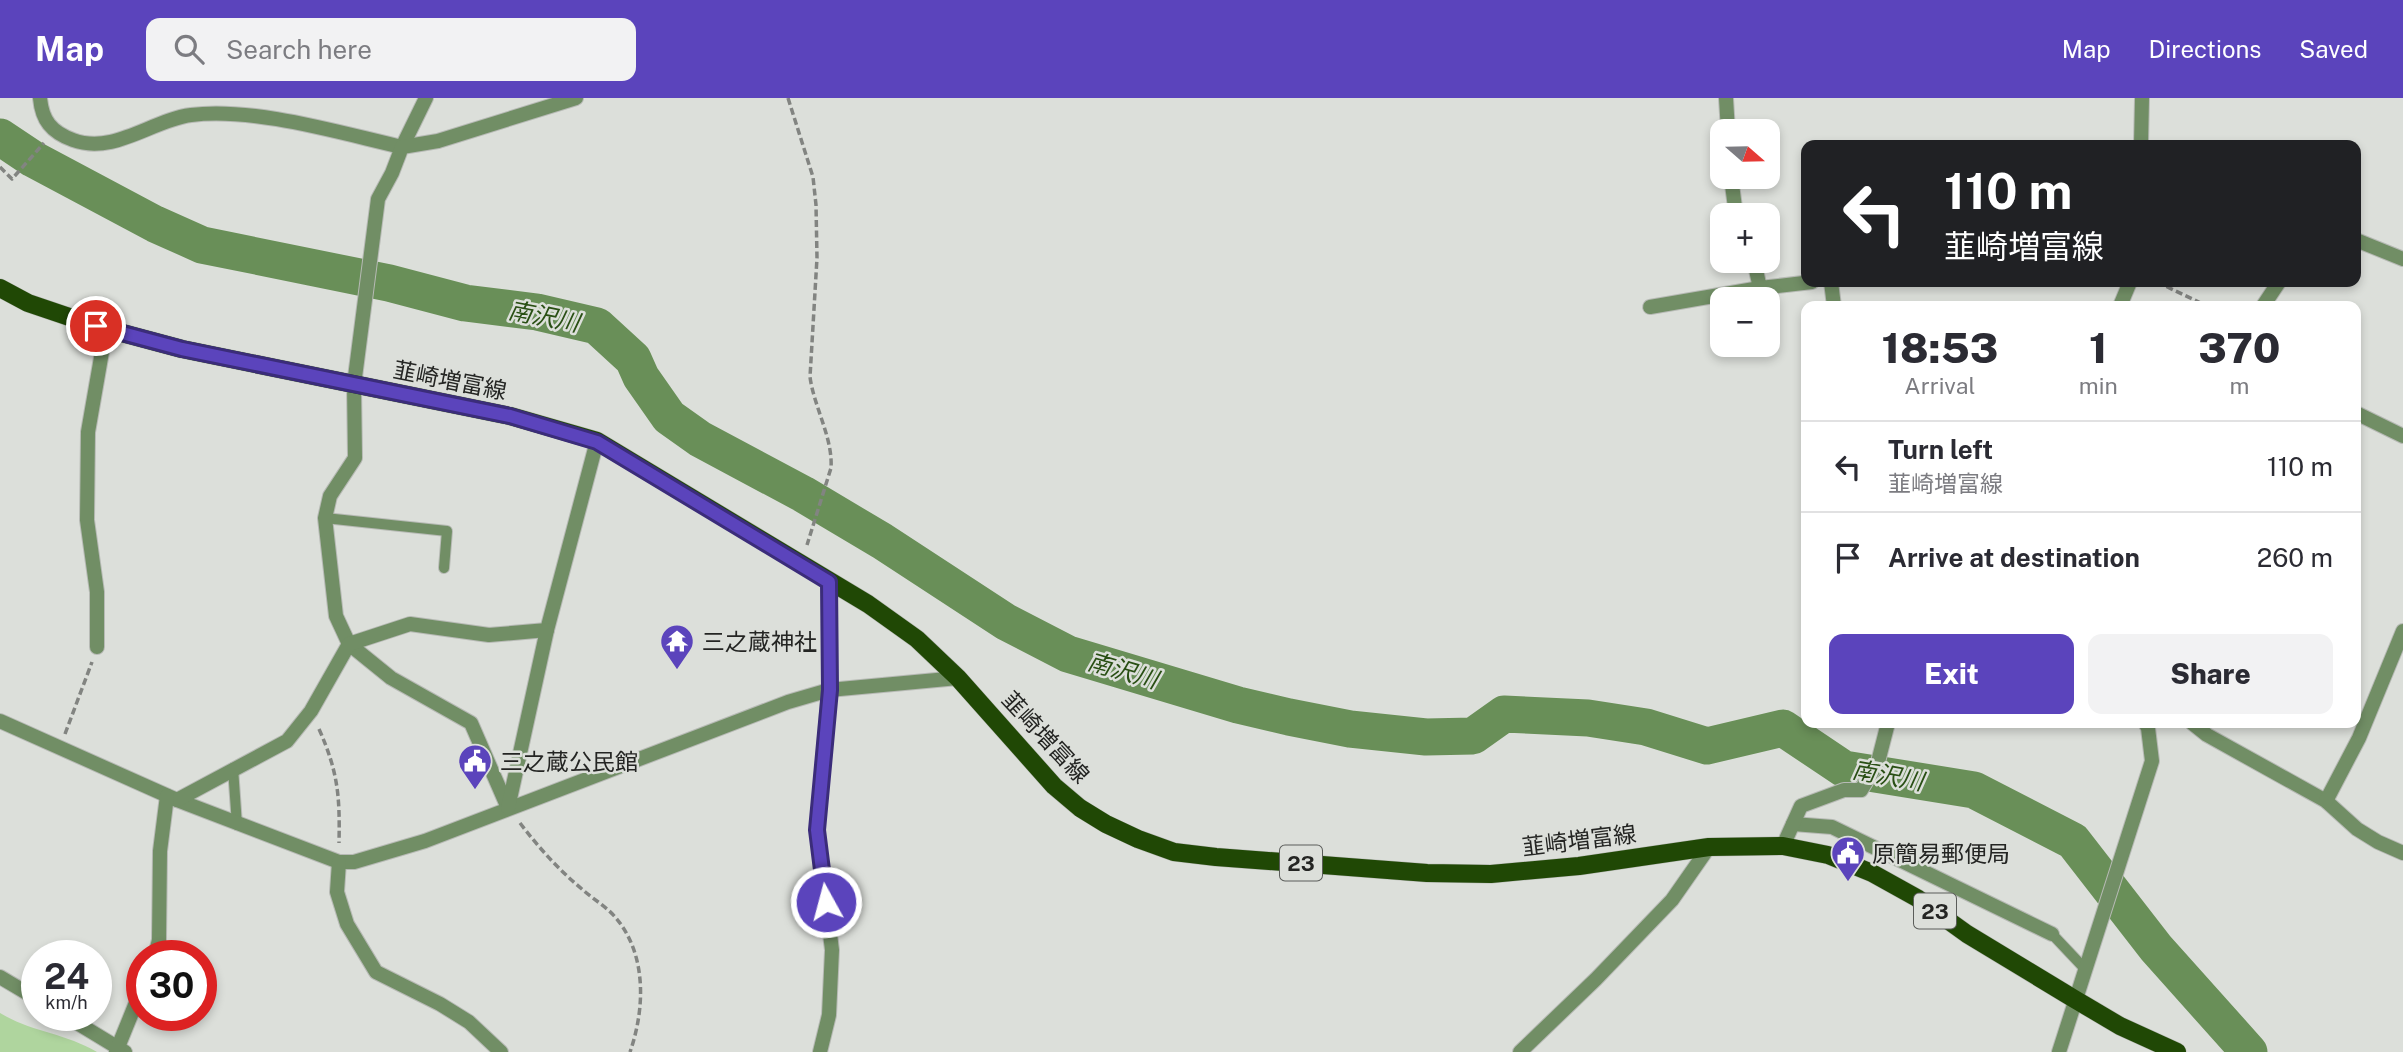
<!DOCTYPE html>
<meta charset="utf-8">
<style>
:root{--surface:#fff;--page:#f2f2f3;--text:#2b2b33;--muted:#7c7c81;--line:#e1e1e2;--accent:#5b44bc}
body{margin:0;font-family:"Public Sans","Noto Sans JP",sans-serif;background:var(--page);color:var(--text);height:100vh;display:flex;flex-direction:column;font-size:26px;white-space:nowrap}
*{box-sizing:border-box;margin:0}
p{font-size:23px;color:var(--muted)}
.icon{flex:none;width:38px;height:38px;fill:none;stroke:currentColor;stroke-width:2;stroke-linecap:round;stroke-linejoin:round}
.map{position:relative;flex:1;overflow:hidden}
.panel{position:absolute;left:1801px;top:203px;width:560px;height:427px;display:flex;flex-direction:column;background:var(--surface);border-radius:14px;box-shadow:0 4px 10px #0003}
.panel>*{flex:none}
.top-card{position:absolute;left:1801px;top:42px;width:560px;height:147px;border-radius:14px;box-shadow:0 4px 10px #0003;background:#202124;color:#fff;overflow:hidden}
.needle{width:46px;rotate:110deg}
.buttons{position:absolute;left:1710px;top:21px;display:grid;gap:14px}
.buttons a{display:grid;place-items:center;width:70px;height:70px;border-radius:14px;background:var(--surface);box-shadow:0 4px 10px #0003;font-size:35px}
.speed{position:absolute;left:21px;top:842px;display:flex;gap:14px;font-size:35px;font-weight:700;text-align:center}
.speed>*{display:grid;place-content:center;width:91px;height:91px;border-radius:50%;background:var(--surface);box-shadow:0 4px 10px #0003;line-height:1}
.speed small{font-size:18px;font-weight:400}
.speed .limit{border:10px solid #d22;background:#fff;color:#111}
.pin{position:absolute;display:grid;place-items:center;width:60px;height:60px;color:#fff;margin:-30px;border:4px solid #fff;border-radius:50%;box-shadow:0 2px 7px #0007}
.me{position:absolute;width:77px;margin:-38px;rotate:353deg;stroke-linejoin:round;filter:drop-shadow(0 0 5px #0008)}
.turn{display:flex;align-items:center;gap:24px;height:147px;padding:0 28px;font-size:32px}
.turn .icon{width:91px;height:91px;stroke-width:2.5}
.turn b{display:block;font-size:49px;line-height:60px}
.eta{display:flex;justify-content:space-evenly;align-items:center;height:119px;text-align:center}
.eta b{font-size:42px;font-weight:800;line-height:49px}
.action{display:flex;gap:14px;margin-top:auto;padding:14px 28px}
.action a{flex:1;height:80px;border-radius:14px;background:var(--accent);color:#fff;font-size:28px;font-weight:800;line-height:80px;text-align:center}
.action a+a{background:var(--page);color:var(--text)}
ul{padding:0;list-style:none}
li{display:flex;align-items:center;gap:21px;height:91px;padding:0 28px;border-top:2px solid var(--line)}
li div{flex:1}
li b{display:block;font-size:26px}
li em{font-style:normal}
header{display:flex;align-items:center;gap:42px;box-sizing:border-box;height:98px;padding:0 35px;background:var(--accent);color:#fff}
header strong{font-size:33px}
nav{display:flex;gap:38px;margin-inline-start:auto;font-size:24px}
.search{width:490px;height:63px;background:var(--page);display:flex;align-items:center;gap:18px;box-sizing:border-box;padding:0 24px;border-radius:14px;color:var(--muted);font-size:26px}
.map>svg:first-child{display:block}
</style>
<header>
<strong>Map</strong>
<div class="search"><svg class="icon" aria-label="search" viewBox="0 0 24 24"><circle cx="10" cy="10" r="6"/><path d="M15 15l6 6"/></svg>Search here</div>
<nav><a>Map</a><a>Directions</a><a>Saved</a></nav>
</header>
<div class="map">
<svg width="2403" height="954" viewBox="0 0 2403 954">
<rect width="100%" height="100%" fill="#dcdfda"/>
<path fill="#afd59e" d="M0,915C31,934 65,935 97,954H0Z"/>
<g fill="none" stroke-linecap="round" stroke-linejoin="round">
<path stroke="#698f58" stroke-width="37" d="M0,39L33,61L155,126L202,147L389,185L465,205L537,214L597,228L633,261L641,279L669,319L700,341L803,396L882,443L1006,524L1068,556L1238,607L1289,619L1350,631L1426,639L1473,638L1504,616L1588,620L1646,629L1707,648L1783,630L1844,671L1974,692L2073,743L2156,850L2249,954"/>
<g stroke="#b7bab5" stroke-width="12">
<g id="service">
<path d="M325,420L447,433L444,470"/>
<path d="M233,670L237,727"/>
<path d="M2052,836L2086,872"/>
</g>
</g>
<g stroke="#b7bab5" stroke-width="16">
<g id="minor">
<path d="M40,0C42,22 51,34 73,42C114,57 152,22 191,17C254,9 340,35 402,49L426,0"/>
<path d="M1726,0L1728,33"/>
<path d="M2141,47L2142,0"/>
<path d="M1731,79L1736,117"/>
<path d="M2356,142L2403,161"/>
<path d="M1754,163L1760,190L1812,184"/>
<path d="M1831,184L1834,208"/>
<path d="M2120,208L2130,184"/>
<path d="M2263,208L2279,184"/>
<path d="M1650,209L1760,190"/>
<path d="M354,287L355,360L330,398L325,420L336,518L349,546L391,580L471,625L508,710"/>
<path d="M2356,315L2403,338"/>
<path d="M97,549V494L87,422L88,334L106,231"/>
<path d="M0,623L177,702L339,764H354L425,743L788,604L829,592L958,580"/>
<path d="M2192,625L2207,637L2326,703L2357,731L2378,744L2403,755"/>
<path d="M177,702L287,643L311,613L349,546L410,526L489,537L547,532L597,343"/>
<path d="M2326,703L2359,640L2403,533"/>
<path d="M508,710L547,532"/>
<path d="M1793,726L1832,729L2052,836"/>
<path d="M1783,748L1801,708L1844,692H1861L1878,664L1888,625"/>
<path d="M339,764L337,794L347,826L376,874L440,906L469,924L501,954"/>
<path d="M155,858L159,842L160,753L167,698"/>
<path d="M0,879L37,901"/>
<path d="M64,917L125,954"/>
<path d="M116,954L142,890"/>
<path d="M820,954L829,917L832,852L817,732L829,592V484"/>
<path d="M1520,954L1596,881L1672,802L1709,749"/>
<path d="M2059,954L2152,663L2148,630L2145,625"/>
</g>
</g>
<g stroke="#b7bab5" stroke-width="16">
<path id="tertiary" d="M354,287L378,101L392,75L402,49L438,43L576,0"/>
</g>
<g stroke="#b7bab5" stroke-width="19">
<path id="primary" d="M0,190L28,205L96,228L182,251L510,318L597,343L868,506L917,541L958,580L1054,688L1080,710L1106,726L1138,741L1174,754L1216,759L1427,775L1491,776L1579,768L1709,749L1783,748L1828,757L1872,775L1917,800L1967,836L2076,902L2120,928L2177,954"/>
</g>
<g stroke="#828481" stroke-width="3.5" stroke-dasharray="7 3.5" stroke-linecap="butt">
<path d="M788,0L813,79L816,107L817,160L810,279C814,309 833,340 831,370L807,447"/>
<path d="M0,69L12,81L44,45"/>
<path d="M2157,184L2207,208"/>
<path d="M319,631C338,674 340,698 339,745"/>
<path d="M65,636L92,564"/>
<path d="M520,725C539,750 559,772 583,792C593,801 607,809 616,820C647,857 645,911 630,954"/>
</g>
<use href="#service" stroke="#718e65" stroke-width="10"/>
<use href="#minor" stroke="#718e65" stroke-width="14"/>
<use href="#tertiary" stroke="#718e65" stroke-width="14"/>
<use href="#primary" stroke="#204805" stroke-width="18"/>
</g>
<g fill="none" stroke-linecap="round" stroke-linejoin="round">
<g stroke="#3b2c7a" stroke-width="18">
<path id="route" d="M96,228L182,251L510,318L597,344L829,484L830,592L817,732L826,804"/>
</g>
<use href="#route" stroke="#5b44bc" stroke-width="12"/>
</g>
<defs>
<g id="temple-pin" transform="scale(1.75)"><path d="M0 17L-7.5 6A9.5 9.5 0 1 1 7.5 6Z" fill="#5b44bc" stroke="#dcdfda"/><path d="M0-6L5-2H3V0L6.5 2.5H4V6H1.5V3h-3V6H-4V2.5H-6.5L-3 0V-2H-5Z" fill="#fff"/></g>
<g id="civic-pin" transform="scale(1.75)"><path d="M0 17L-7.5 6A9.5 9.5 0 1 1 7.5 6Z" fill="#5b44bc" stroke="#dcdfda"/><path d="M-.6-6.5H3V-4.5H.6V-3L4-1V1h2V6H-6V1h2V-1L-.6-3ZM-1.2 2.5V6h2.4V2.5Z" fill="#fff"/></g>
</defs>
<g fill-rule="evenodd">
<use href="#temple-pin" x="677" y="543"/>
<use href="#civic-pin" x="475" y="663"/>
<use href="#civic-pin" x="1848" y="755"/>
</g>
<g text-anchor="middle" dominant-baseline="central" stroke-width="5" stroke-linejoin="round" paint-order="stroke">
<g fill="#dcdfda" stroke="#5b5d5a" stroke-width="2">
<rect x="1280" y="747.5" width="42" height="35" rx="5"/>
<rect x="1914" y="795.5" width="42" height="35" rx="5"/>
</g>
<g font-size="21" font-weight="bold" fill="#242523">
<text x="1301" y="765">23</text>
<text x="1935" y="813">23</text>
</g>
<g font-size="23" fill="#242523" stroke="#dcdfda">
<text transform="translate(450 282) rotate(11)">韮崎増富線</text>
<text transform="translate(1046 639) rotate(47)">韮崎増富線</text>
<text transform="translate(1579 742) rotate(-7)">韮崎増富線</text>
</g>
<g font-size="23" fill="#242523" stroke="#dcdfda" text-anchor="start">
<text x="702" y="543">三之蔵神社</text>
<text x="500" y="663">三之蔵公民館</text>
<text x="1872" y="755">原簡易郵便局</text>
</g>
<g font-size="24" font-style="italic" fill="#294f14" stroke="#dcdfda">
<text transform="translate(544 218) rotate(11)">南沢川</text>
<text transform="translate(1123 572) rotate(16)">南沢川</text>
<text transform="translate(1888 677) rotate(10)">南沢川</text>
</g>
</g>
</svg>
<div class="buttons">
<a><svg class="needle" viewBox="-14 -14 28 28"><path d="M0-13l5 13h-10z" fill="#e53935"/><path d="M0 13l5-13h-10z" fill="#7c7c81"/></svg></a>
<a>+</a>
<a>−</a>
</div>
<div class="speed"><div>24<small>km/h</small></div><div class="limit">30</div></div>
<div class="pin" style="left:96px;top:228px;background:#d93025"><svg class="icon" aria-label="arrive" viewBox="0 0 24 24"><path d="M6 21V4h12l-3 4 3 4H6"/></svg></div>
<svg class="me" style="left:826px;top:804px" viewBox="-20 -20 40 40"><circle r="17" fill="#5b44bc" stroke="#fff" stroke-width="3"/><path d="M0-11L8 9 0 5-8 9z" fill="#fff"/></svg>
<div class="top-card">
<div class="turn"><svg class="icon" aria-label="left" viewBox="0 0 24 24"><path d="M17 20v-9H6M10 6l-5 5 5 5"/></svg><div><b>110 m</b>韮崎増富線</div></div>
</div>
<section class="panel">
<div class="eta">
<div><b>18:53</b><p>Arrival</p></div>
<div><b>1</b><p>min</p></div>
<div><b>370</b><p>m</p></div>
</div>
<ul>
<li><svg class="icon" aria-label="left" viewBox="0 0 24 24"><path d="M17 20v-9H6M10 6l-5 5 5 5"/></svg><div><b>Turn left</b><p>韮崎増富線</p></div><em>110 m</em></li>
<li><svg class="icon" aria-label="arrive" viewBox="0 0 24 24"><path d="M6 21V4h12l-3 4 3 4H6"/></svg><div><b>Arrive at destination</b></div><em>260 m</em></li>
</ul>
<div class="action"><a>Exit</a><a>Share</a></div>
</section>
</div>
